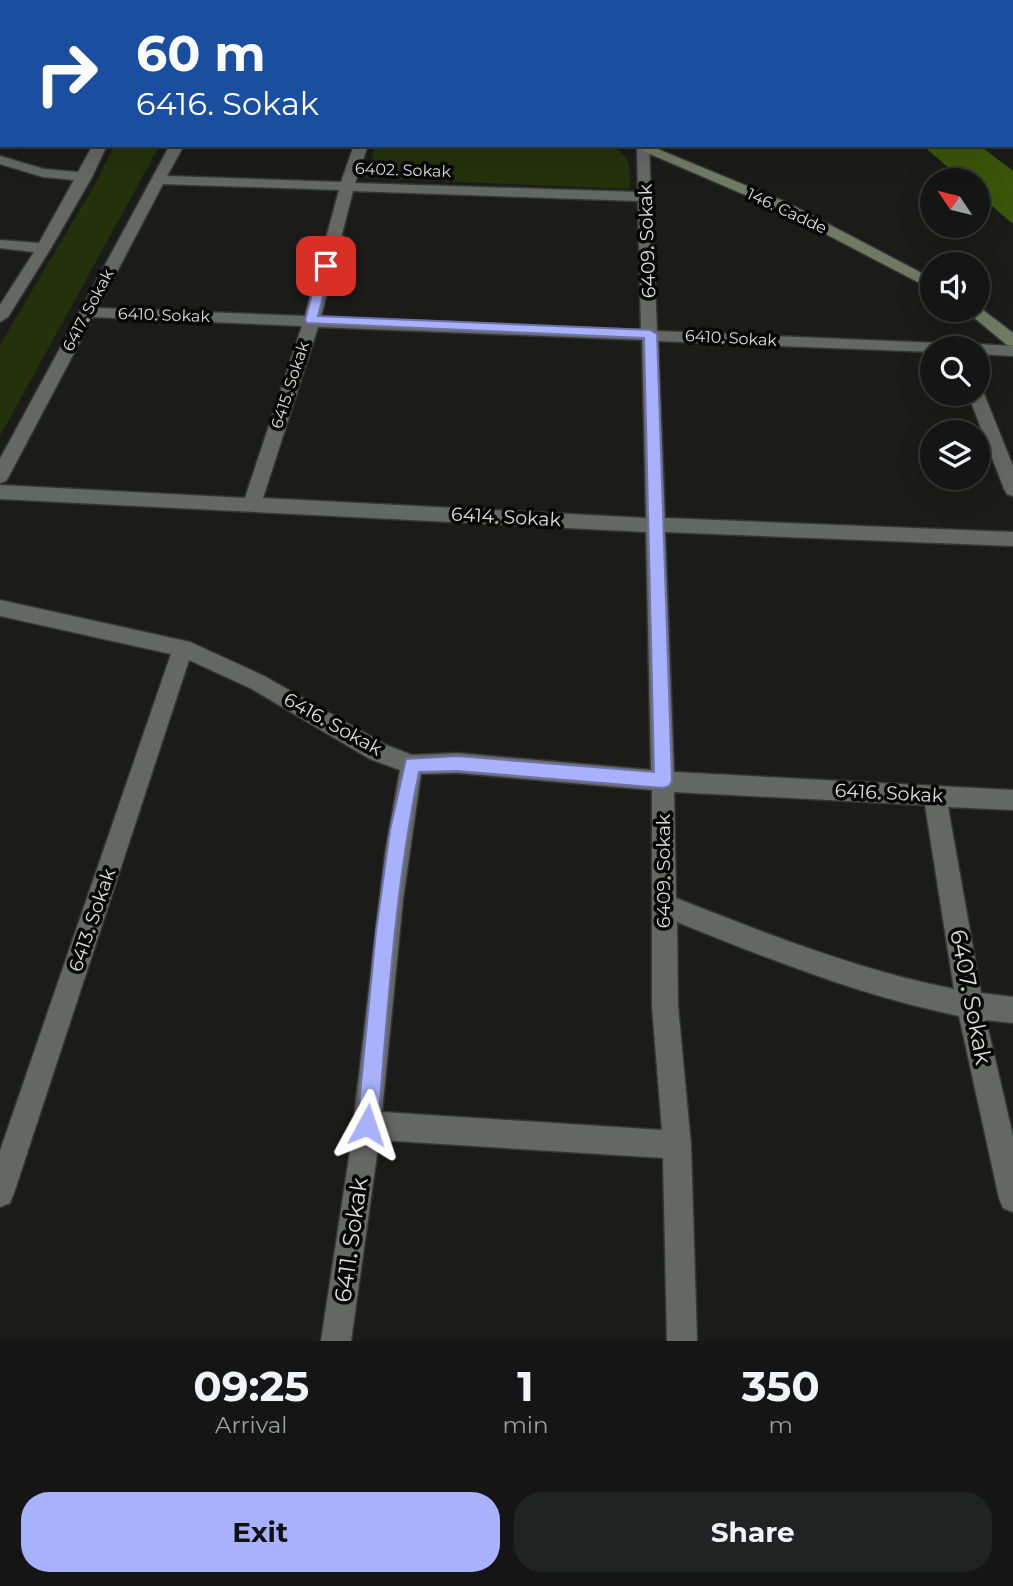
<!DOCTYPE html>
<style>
:root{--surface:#141514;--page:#212222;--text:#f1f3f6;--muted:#9d9fa0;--line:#333434;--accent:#a7b1fc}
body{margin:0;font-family:Montserrat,sans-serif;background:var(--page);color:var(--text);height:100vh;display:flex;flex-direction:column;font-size:26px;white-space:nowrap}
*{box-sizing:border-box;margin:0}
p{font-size:23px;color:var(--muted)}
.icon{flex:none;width:38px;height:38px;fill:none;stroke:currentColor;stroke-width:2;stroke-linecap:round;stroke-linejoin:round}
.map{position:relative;height:1341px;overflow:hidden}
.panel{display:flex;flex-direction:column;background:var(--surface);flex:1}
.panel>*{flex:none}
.banner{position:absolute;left:0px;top:0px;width:1013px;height:147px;box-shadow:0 7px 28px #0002,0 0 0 2px var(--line);background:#1a4fa0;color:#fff;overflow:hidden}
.needle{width:46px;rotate:305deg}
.tools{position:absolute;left:920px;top:168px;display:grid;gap:14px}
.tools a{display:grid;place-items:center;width:70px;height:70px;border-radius:50%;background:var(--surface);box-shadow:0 7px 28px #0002,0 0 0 2px var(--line);font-size:35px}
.pin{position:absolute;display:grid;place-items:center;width:60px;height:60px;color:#fff;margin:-30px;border-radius:14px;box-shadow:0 4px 10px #0006}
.me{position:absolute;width:77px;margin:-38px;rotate:5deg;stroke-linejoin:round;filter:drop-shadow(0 0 5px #0008)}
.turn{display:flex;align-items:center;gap:24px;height:147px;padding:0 21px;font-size:32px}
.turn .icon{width:91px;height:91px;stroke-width:2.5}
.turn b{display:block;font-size:49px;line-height:60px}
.eta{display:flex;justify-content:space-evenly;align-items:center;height:119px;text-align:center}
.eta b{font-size:42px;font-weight:700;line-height:49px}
.cta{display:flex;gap:14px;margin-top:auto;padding:14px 21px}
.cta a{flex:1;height:80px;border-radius:28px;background:var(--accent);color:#111;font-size:28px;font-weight:700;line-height:80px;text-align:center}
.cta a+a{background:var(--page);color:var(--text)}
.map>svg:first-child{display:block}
</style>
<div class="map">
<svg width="1013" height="1341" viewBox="0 0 1013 1341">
<rect width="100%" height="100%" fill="#1b1c1a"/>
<g fill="#23320b">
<path d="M114,145H160L0,436V345L96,183Z"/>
<path d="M376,145H608C633,157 629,163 630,189L365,178Z"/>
</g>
<g fill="#3b5609">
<path d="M278,0H686L689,2H292Z"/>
<path d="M922,145H979L1013,171V224L978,194V180H963Z"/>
</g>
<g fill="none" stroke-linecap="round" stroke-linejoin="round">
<g fill="#3b5609" fill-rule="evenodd">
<path d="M682,0L695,2H685Z"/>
<path d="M835,0H841L843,2H837Z"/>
</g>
<g stroke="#363735" stroke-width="3">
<g id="street">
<path d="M2,59V67L0,68V60Z"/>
<path d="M93,145H107L92,177L51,248L8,317L0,322V305L34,252L0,248V240L39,243L74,180L43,177L0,164V156L44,169L78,172Z"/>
<path d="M170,145H184L167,176L341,182L354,145H368L355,183L638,192L637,149L643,145L649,146L657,331L961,344L963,348H933V352L658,341L665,518L1013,532V546L665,532L674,772L1013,790V810L948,807L981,993L1013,997V1023L986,1020L1013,1136V1212L1003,1208L999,1198L959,1016C861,996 769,959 677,922L678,1006L691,1145L697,1341H667L663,1158L379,1140L351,1341H321L350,1151L385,854L400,770L370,759L250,688L189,660L14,1193L10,1203L0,1207V1151L171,654L0,616V600L190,642L264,676L386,745L412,755L457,753L651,770L646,532L0,499V485L245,498L302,326L93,317L9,476L6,481L0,483V459ZM163,184L339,190L305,316L98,308ZM353,191L638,201L641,330L321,317ZM318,327L642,340L646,518L263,498ZM457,773L652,790V1006L662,1130L382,1112L403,899L421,774ZM674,792L925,805L954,989C858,970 767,934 676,898Z"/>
<path d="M978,344L1013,346V356L978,354V348H970Z"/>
<path d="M978,389L984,394L1013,466V496L1007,494L1004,489L968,394H978Z"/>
</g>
</g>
<g stroke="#363735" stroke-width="3">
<g id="secondary">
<rect x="0" y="34" width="2" height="8"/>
<path d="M629,145H648L788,203L933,279V290L778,209Z"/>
<path d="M979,307L1013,333V346L1007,345L965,310H978Z"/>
</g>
</g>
<use href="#street" fill="#656763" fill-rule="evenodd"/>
<use href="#secondary" fill="#707a63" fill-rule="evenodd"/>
</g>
<path fill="#a7b1fc" stroke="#6d73a4" stroke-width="2" d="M326,263L331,266L318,316L650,330L657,334L672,781L669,786L663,788L457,771L419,772C395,888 388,1007 378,1125L375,1132L367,1135L360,1132L357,1125L376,931L390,830L406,759L457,756L654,772L644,338L307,323L305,320L320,266Z"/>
<g text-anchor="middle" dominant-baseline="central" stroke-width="7" stroke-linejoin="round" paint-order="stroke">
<g font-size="16" fill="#dedfdd" stroke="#060706">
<text transform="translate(403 170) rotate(2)">6402. Sokak</text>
<text transform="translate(787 211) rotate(25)">146. Cadde</text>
<text transform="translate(88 310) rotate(-62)">6417. Sokak</text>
<text transform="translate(164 315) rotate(2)">6410. Sokak</text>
<text transform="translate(731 338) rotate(3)">6410. Sokak</text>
<text transform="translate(290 385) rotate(-72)">6415. Sokak</text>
</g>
<g font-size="19" fill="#dedfdd" stroke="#060706">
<text transform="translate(647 241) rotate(-92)">6409. Sokak</text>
<text transform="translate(506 517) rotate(3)">6414. Sokak</text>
<text transform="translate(333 724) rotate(29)">6416. Sokak</text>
<text transform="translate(889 793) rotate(3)">6416. Sokak</text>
<text transform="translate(663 871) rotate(-90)">6409. Sokak</text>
<text transform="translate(92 920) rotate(-71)">6413. Sokak</text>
</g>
<g font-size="23" fill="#dedfdd" stroke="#060706">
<text transform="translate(971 997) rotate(79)">6407. Sokak</text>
<text transform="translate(351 1240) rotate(-82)">6411. Sokak</text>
</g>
</g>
</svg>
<div class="tools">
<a><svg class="needle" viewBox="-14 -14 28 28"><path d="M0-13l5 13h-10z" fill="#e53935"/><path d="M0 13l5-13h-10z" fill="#9d9fa0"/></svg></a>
<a><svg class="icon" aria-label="sound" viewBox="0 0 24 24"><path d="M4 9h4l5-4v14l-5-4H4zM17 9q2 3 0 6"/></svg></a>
<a><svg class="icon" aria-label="search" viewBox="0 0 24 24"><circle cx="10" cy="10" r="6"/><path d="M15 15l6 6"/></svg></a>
<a><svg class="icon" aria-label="layers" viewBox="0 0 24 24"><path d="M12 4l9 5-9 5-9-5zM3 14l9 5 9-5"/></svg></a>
</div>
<div class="pin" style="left:326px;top:266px;background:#d93025"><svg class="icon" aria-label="arrive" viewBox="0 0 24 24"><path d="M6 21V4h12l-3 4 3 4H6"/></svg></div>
<svg class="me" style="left:367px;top:1125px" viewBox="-20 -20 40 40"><path d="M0-17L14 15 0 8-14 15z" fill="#a7b1fc" stroke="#fff" stroke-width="4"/></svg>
<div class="banner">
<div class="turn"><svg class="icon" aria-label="right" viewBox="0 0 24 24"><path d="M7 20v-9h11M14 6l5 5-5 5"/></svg><div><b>60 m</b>6416. Sokak</div></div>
</div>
</div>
<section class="panel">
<div class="eta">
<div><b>09:25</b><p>Arrival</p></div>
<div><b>1</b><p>min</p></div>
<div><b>350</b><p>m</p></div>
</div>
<div class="cta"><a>Exit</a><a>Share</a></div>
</section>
